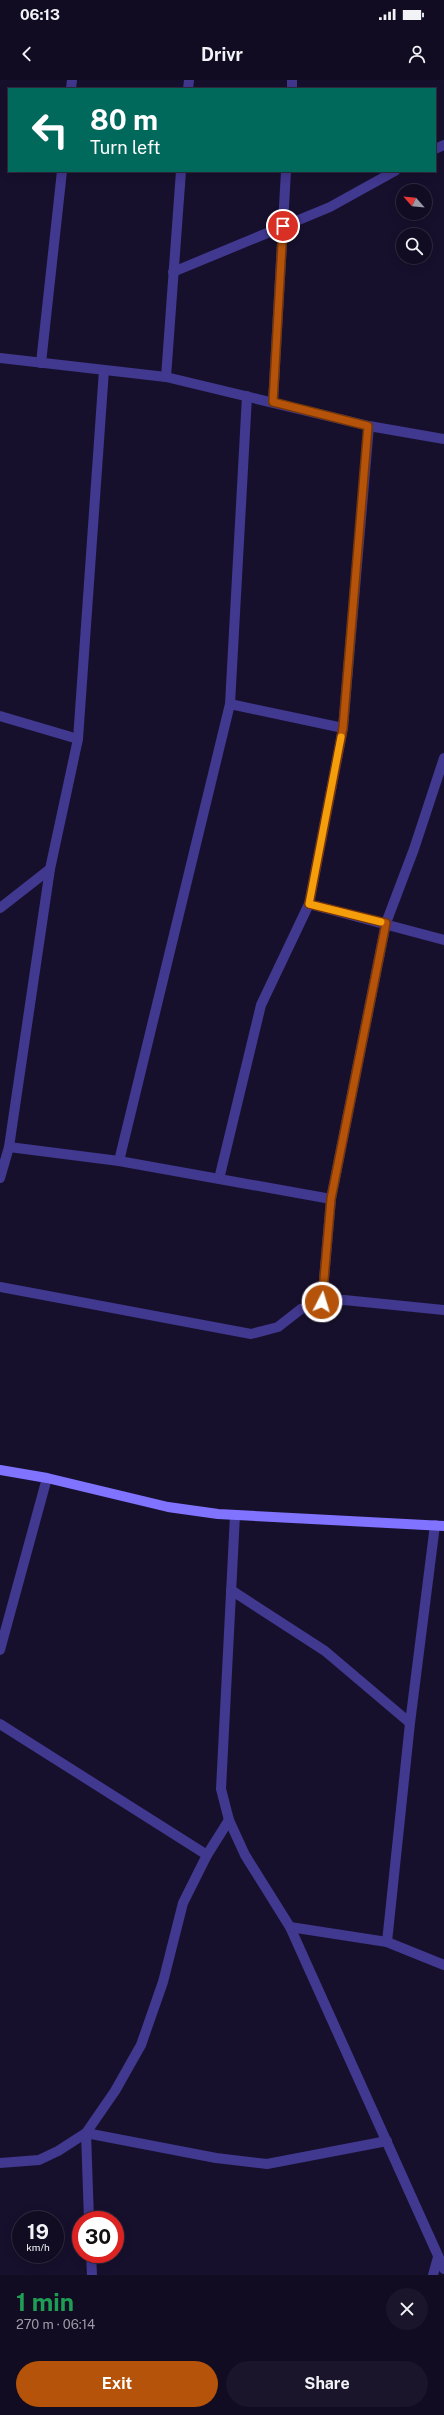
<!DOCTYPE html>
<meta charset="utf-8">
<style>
:root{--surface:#110c22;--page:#1a152a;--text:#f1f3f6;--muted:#9c9ba5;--line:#302c40;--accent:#b45309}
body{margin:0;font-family:"Public Sans",sans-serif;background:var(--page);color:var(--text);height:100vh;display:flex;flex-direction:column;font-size:15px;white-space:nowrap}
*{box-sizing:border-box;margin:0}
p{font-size:13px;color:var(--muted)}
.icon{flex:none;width:22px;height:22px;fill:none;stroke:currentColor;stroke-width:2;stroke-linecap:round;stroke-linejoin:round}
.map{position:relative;height:2195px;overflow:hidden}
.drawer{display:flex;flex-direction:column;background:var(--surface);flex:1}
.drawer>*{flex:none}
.guide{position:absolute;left:8px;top:8px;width:428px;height:84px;border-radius:0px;box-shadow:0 2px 10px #0003,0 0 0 1px var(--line);background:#00695c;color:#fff;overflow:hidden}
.needle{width:26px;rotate:297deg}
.buttons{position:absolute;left:396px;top:104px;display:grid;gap:8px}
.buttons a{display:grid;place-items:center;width:36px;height:36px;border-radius:50%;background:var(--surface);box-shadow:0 2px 10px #0003,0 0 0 1px var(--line);font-size:20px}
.speed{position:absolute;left:12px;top:2131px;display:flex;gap:8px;font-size:20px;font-weight:700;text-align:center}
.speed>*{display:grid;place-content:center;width:52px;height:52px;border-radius:50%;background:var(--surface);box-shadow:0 2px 10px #0003,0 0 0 1px var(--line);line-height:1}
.speed small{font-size:10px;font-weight:400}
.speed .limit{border:6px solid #d22;background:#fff;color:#111}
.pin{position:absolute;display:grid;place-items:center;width:34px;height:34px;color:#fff;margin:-17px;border:2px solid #fff;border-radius:50%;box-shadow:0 1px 4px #0007}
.me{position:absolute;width:44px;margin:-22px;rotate:5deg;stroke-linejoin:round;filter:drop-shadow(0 0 3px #0008)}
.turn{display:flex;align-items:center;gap:14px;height:84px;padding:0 16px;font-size:18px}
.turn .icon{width:52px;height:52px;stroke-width:2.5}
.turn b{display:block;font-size:28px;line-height:34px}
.round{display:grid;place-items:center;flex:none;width:42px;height:42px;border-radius:21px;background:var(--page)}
.head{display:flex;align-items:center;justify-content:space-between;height:68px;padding:0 16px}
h1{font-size:24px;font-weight:700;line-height:30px;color:#1e9e55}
.cta{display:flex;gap:8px;margin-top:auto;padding:8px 16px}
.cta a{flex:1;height:46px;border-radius:24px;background:var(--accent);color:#fff;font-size:16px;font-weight:700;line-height:46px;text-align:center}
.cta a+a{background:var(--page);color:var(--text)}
.status{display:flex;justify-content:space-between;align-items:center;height:28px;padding:0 20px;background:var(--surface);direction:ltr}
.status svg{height:11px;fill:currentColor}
header{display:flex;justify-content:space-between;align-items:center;height:52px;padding:0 16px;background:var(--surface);font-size:18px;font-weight:700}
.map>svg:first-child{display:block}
</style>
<div class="status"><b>06:13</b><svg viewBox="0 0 49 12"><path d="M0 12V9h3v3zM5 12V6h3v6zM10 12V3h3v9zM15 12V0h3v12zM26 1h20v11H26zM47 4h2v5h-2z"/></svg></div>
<header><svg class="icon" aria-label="back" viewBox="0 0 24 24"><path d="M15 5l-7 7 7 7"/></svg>Drivr<svg class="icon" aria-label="person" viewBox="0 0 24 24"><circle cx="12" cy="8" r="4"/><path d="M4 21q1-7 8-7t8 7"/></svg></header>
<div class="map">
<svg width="444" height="2195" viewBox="0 0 444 2195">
<rect width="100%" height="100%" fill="#17102d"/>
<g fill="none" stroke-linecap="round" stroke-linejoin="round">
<g stroke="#41388f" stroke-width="10">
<path d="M71,9L72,0"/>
<path d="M188,9L189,0"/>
<path d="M292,9V0"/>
<path d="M435,69L444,65"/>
<path d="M173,192L330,127L395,91"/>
<path d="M0,278L166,297L369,346L444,359"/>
<path d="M41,283L62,91"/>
<path d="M166,297L181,91"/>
<path d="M273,322L286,91"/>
<path d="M230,624L343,648"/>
<path d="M0,636L78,659"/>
<path d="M309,824L444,860"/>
<path d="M0,828L50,789"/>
<path d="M9,1067L119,1081L331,1119"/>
<path d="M119,1081L230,624L247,316"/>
<path d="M0,1098L9,1067L50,789L78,659L104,290"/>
<path d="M219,1099L261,925L309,824L343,648L369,346"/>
<path d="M0,1207L251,1254L278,1247L301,1229L344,1220L444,1230"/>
<path d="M322,1222L331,1119L386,843L414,769L444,678"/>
<path d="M235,1435L221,1709L229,1740L245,1775L290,1847L444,2189"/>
<path d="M231,1510L325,1571L410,1643"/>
<path d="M0,1570L47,1398"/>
<path d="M0,1644L207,1775"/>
<path d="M290,1847L387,1862L444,1885"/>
<path d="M387,1862L410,1643L435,1445"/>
<path d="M0,2083L39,2080L58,2071L86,2053L115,2011L141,1965L163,1902L183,1823L207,1775L229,1740"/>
<path d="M89,2140L86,2053L216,2078L267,2084L387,2061"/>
<path d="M91,2174L92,2195"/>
<path d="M433,2195L438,2177"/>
</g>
<path stroke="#8073ff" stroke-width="10" d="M0,1390L47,1398L168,1427L218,1434L444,1446"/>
</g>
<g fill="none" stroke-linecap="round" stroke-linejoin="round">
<g stroke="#753606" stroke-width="10">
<path id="route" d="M283,146L273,322L368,346L343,648L309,824L386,843L331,1119L322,1222"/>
</g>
<use href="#route" stroke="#b45309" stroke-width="7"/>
<path stroke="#f59e0b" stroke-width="7" d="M341,657L309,824L381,842"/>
</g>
</svg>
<div class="buttons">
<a><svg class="needle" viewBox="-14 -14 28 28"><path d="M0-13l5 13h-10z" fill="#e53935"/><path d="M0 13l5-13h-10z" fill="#9c9ba5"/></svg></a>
<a><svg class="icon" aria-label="search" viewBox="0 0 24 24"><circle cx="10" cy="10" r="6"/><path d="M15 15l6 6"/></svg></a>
</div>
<div class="speed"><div>19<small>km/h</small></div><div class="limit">30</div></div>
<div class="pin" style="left:283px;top:146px;background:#d93025"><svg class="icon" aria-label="arrive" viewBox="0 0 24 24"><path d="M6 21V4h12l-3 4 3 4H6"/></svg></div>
<svg class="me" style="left:322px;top:1222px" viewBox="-20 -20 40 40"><circle r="17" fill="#b45309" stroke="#fff" stroke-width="3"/><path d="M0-11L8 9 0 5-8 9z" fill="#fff"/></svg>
<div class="guide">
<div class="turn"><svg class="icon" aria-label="left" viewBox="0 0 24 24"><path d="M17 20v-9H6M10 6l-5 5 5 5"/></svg><div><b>80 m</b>Turn left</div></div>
</div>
</div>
<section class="drawer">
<div class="head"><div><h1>1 min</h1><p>270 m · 06:14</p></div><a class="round"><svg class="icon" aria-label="close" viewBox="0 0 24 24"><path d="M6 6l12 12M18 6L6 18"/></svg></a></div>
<div class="cta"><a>Exit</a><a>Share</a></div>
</section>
